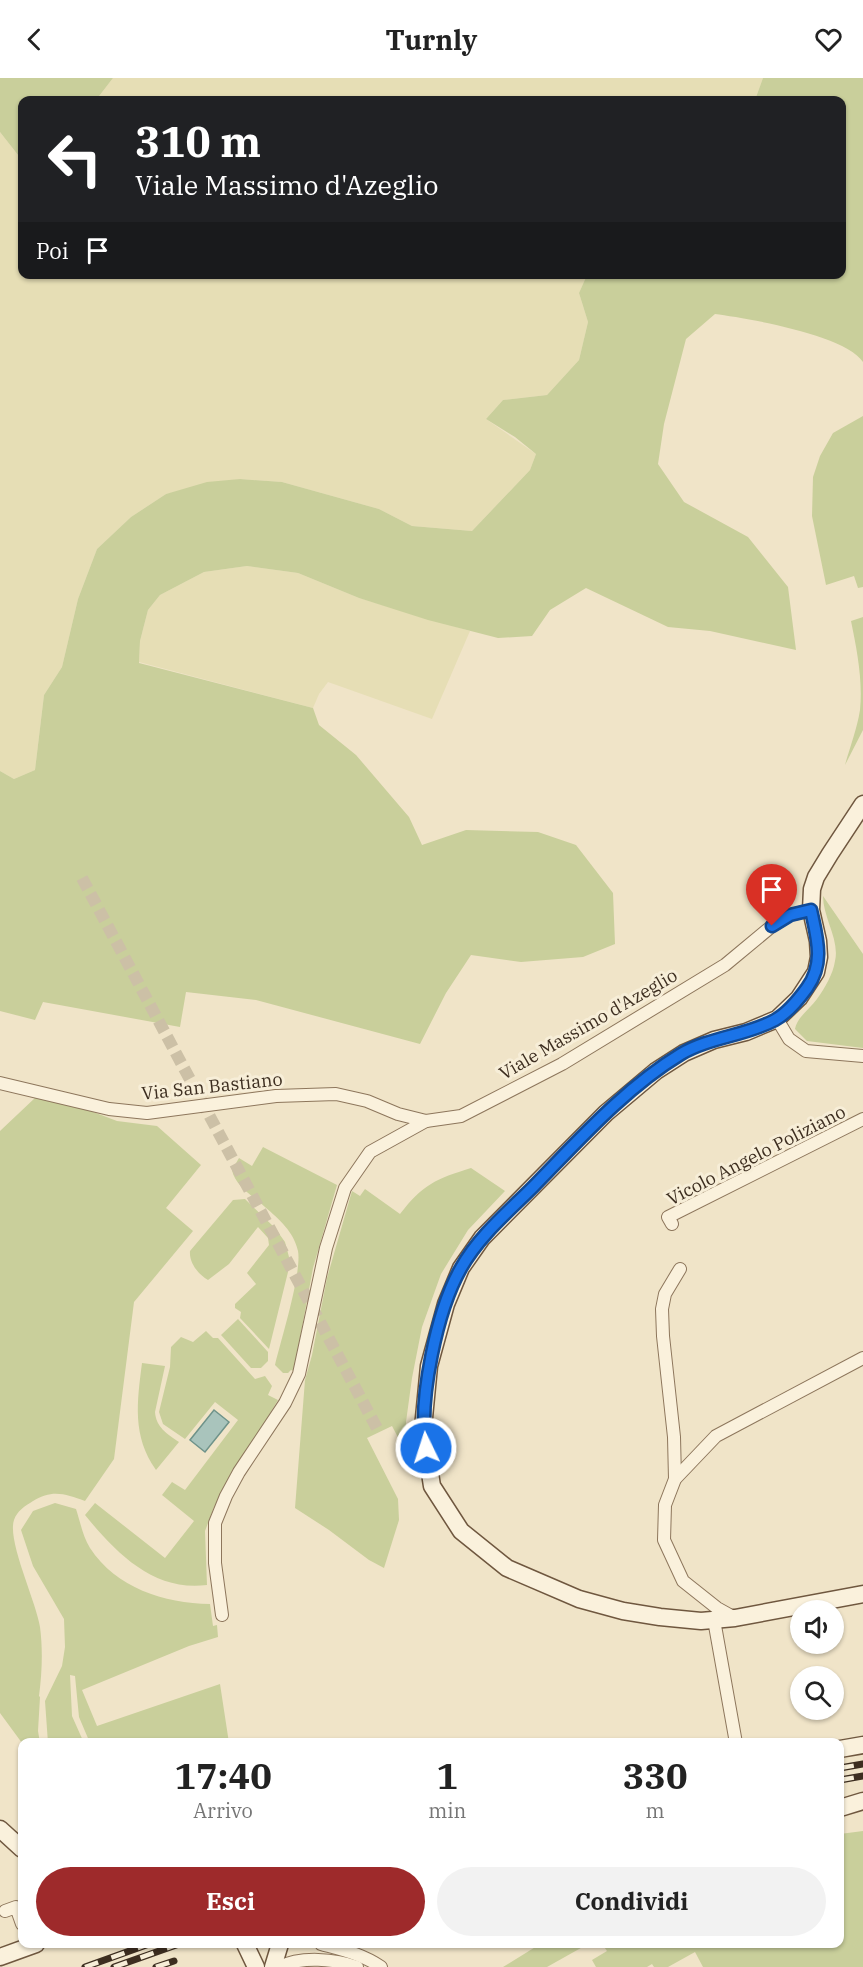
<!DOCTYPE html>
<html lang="it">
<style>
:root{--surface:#fff;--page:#f2f2f2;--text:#222;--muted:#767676;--accent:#9e2a2b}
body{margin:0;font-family:"IBM Plex Serif",serif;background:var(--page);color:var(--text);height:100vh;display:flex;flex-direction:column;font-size:22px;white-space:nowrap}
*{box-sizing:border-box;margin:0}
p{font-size:20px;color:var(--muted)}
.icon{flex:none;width:33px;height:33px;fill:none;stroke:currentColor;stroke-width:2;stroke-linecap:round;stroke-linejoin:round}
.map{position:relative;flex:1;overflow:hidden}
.side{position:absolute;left:18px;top:1660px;width:826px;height:210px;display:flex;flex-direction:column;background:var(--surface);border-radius:12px;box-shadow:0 2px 4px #0004}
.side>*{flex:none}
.top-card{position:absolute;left:18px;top:18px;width:828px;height:183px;border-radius:12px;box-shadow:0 2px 4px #0004;background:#202124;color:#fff;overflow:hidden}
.controls{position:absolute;left:790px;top:1522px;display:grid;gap:12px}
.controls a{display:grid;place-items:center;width:54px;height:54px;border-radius:50%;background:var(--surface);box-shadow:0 2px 4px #0004;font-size:30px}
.pin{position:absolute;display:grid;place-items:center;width:51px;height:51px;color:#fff;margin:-62px -26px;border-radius:50% 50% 50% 0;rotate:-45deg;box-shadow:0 0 6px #0007}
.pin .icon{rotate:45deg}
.me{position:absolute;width:66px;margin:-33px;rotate:356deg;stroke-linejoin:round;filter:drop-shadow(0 0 4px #0008)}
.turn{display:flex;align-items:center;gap:21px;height:126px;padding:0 18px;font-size:27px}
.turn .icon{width:78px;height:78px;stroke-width:2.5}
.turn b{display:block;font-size:42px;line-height:51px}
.then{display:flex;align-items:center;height:57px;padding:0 18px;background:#0003;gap:12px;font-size:22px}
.eta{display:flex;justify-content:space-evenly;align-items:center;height:102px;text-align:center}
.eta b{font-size:36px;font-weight:700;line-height:42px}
.cta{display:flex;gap:12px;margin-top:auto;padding:12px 18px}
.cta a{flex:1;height:69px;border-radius:36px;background:var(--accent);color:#fff;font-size:24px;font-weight:700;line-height:69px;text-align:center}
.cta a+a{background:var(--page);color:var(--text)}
header{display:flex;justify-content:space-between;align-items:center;height:78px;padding:0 18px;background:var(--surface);font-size:27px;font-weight:700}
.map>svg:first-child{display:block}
</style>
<header><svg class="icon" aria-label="back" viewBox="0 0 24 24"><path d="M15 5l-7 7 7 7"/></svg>Turnly<svg class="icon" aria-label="heart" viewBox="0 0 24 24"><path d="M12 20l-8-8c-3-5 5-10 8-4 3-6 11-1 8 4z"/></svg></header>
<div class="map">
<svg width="863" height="1889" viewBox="0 0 863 1889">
<rect width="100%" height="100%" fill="#f0e4c8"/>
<g fill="#e6deb5">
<path d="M113,0H763L755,22H96Z"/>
<path d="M0,54L22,82V196L587,197L579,215L588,244L579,282L547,317L503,322L486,341L536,376L530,392L472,453L412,448L379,431L282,404L240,401L166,416L131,439L97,471L78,521L62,589L44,617L35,692L14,701L0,693Z"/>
<path d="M247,488L298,495L359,520L470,553L432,641L328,604L319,616L313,630L139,584L140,563L148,532L160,517L204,494Z"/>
</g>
<g fill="#c9cf9b">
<path d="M0,0H113L96,22H22V82L0,54Z"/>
<path d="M763,0H863V284C846,257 746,240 715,236L686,261L664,346L658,386L684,424L748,459L788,509L796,572L710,553L668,549L586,510L550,532L532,558L498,560L428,542L359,520L298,495L247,488L204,494L160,517L148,532L140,563L139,585L313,630L319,647L356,677L409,739L422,767L466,752L538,754L576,767L613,815L615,866L583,879L521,884L471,877L446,915L420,966L256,922L186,914L180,949L43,924L35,942L0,933V693L14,701L35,692L44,617L62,589L78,521L97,471L131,439L166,416L207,404L240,401L282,404L379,431L412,448L472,453L530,392L536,376L515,359L486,341L503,322L547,317L579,282L588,244L579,215L587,197L842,196V22H755Z"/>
<path d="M863,338V509L858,510L854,498L826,507L812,438L813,399L820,378L833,355Z"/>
<path d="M863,539V652L845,687C850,669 857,651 860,632C863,603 857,572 851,543Z"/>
<path d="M823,818L863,876V970L807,963L795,951C797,939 810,931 817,921C825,910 833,896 835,883C840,862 823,840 823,818Z"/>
<path d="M36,1019L88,1032L117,1043L157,1048L201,1087L166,1130L193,1153L134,1224L114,1381L85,1423C66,1416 52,1411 33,1423C25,1428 17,1433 14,1442C7,1463 36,1523 40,1549C43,1572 42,1595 39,1618L40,1619L38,1653L40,1665H22L0,1635V1053Z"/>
<path d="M263,1069L337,1107L313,1190L294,1293L291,1292L288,1295H283L275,1287C281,1262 302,1195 298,1173C294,1154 279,1141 265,1129C253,1118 235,1108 232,1092L239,1080L252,1088Z"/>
<path d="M471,1090L505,1113L468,1152L441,1196L422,1249L412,1300L406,1344L408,1362L400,1363L392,1348L367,1360L398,1421L399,1442L384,1490L369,1482L329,1452L295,1430L305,1302L312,1277L327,1200L352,1113L360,1118L365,1111L400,1136C423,1106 436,1101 471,1090Z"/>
<path d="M245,1121L275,1150L285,1164L289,1179L288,1194L269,1271L240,1240L241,1234L235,1230V1226L256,1206L247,1195L269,1167L268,1160L258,1149L229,1186L208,1202C198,1196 189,1185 190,1173L233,1122Z"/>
<path d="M238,1241L268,1274V1283L261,1290H251L221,1257Z"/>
<path d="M206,1253L213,1260H218L255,1301L265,1298L272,1308L268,1317L278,1322L214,1429L205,1453L207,1507C154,1514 116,1475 85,1437L95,1425L165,1480L194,1443L162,1417L172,1404L185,1412L238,1342L215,1324L185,1361L163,1346L159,1334L170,1289L171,1269L181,1259L193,1264Z"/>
<path d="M142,1285L165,1288L155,1334C156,1349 167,1356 179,1364L156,1392C132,1358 137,1324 142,1285Z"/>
<path d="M55,1425L76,1431C80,1443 83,1459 90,1470C116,1510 164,1525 210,1526L213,1548L217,1547L218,1559L189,1568L82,1612L97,1648L220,1606L229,1665H90L79,1639L75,1598L70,1597L72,1638L84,1665H48L45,1623L62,1588L65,1569L64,1541L33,1488L21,1452L33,1433Z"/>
<path d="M863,1753V1889H703L695,1874L668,1889H654L652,1886L647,1889H596L592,1882L607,1873L602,1866H840V1756Z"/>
<path d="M537,1866H588L547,1889H503L537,1868Z"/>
</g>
<path fill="#a9c4bc" stroke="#6f938a" stroke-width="1.5" d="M214,1332L229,1344L205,1374L190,1362Z"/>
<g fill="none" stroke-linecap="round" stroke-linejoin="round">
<path stroke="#ccc0a6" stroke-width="12" stroke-dasharray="12 6" stroke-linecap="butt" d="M82,800L379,1354"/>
<g stroke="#8d765c" stroke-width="14">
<g id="street">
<path d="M777,941L789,961L806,973L863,978"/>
<path d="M0,1005L109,1031L147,1035L276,1018L336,1016L367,1023L398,1036L426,1043"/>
<path d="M672,1146L668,1139L863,1041"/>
<path d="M675,1401L674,1359L663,1258L662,1231L665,1216L680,1191"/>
<path d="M222,1537L215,1485V1445L226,1418L239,1394L285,1325L299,1296L326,1170L345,1110L370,1074L426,1043L461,1038L562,986L725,887L772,848L790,837L811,832"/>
<path d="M735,1540L717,1530L683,1503L664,1462L665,1427L675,1401L716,1358L863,1280"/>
<path d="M714,1542L736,1665"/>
<path d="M5,1833L16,1829L22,1846"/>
<path d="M321,1866C343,1872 362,1876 381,1889"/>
<path d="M280,1889C300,1878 336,1881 357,1889"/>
</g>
</g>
<g stroke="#6f573f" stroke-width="19">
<g id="secondary">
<path d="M863,726L830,776L816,799L812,811L811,832L818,863L819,879L816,894L799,920L777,941L746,954L714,962L684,975L656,993L606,1035L482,1160L461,1190L446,1226L429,1288L423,1350L432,1408L461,1453L507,1490L579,1521L623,1533L660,1539L701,1543L735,1540L863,1516"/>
<path d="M840,1671L863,1667"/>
<path d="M840,1730L863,1723"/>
<path d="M0,1751L22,1771"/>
<path d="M245,1866L256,1889"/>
<path d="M0,1879L36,1866"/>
<path d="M273,1889L280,1866"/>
</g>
</g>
<use href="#street" stroke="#faf1dc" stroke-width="12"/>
<use href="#secondary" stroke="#faf1dc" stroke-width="16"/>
<g stroke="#3d2e20" stroke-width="7">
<g id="rail">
<path d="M840,1690L863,1686"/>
<path d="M840,1702L863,1698"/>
<path d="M85,1889L149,1866"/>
<path d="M114,1889L179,1866"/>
<path d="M156,1889L174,1883"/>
</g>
</g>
<use href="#rail" stroke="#f7eed8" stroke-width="4.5" stroke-dasharray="14" stroke-linecap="butt"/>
</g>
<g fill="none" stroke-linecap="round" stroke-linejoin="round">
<g stroke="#114b97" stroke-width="15">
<path id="route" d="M426,1370C418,1322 437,1232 461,1190C479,1158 508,1134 533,1109C579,1062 625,1010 681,976C710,959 745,958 775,942C786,936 799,921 807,910C825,885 817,860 811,832L790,837L772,848"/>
</g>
<use href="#route" stroke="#1a73e8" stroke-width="10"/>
</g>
<g text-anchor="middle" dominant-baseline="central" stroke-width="6" stroke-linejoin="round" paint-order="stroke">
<g font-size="18" fill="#3d2e20" stroke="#f7eed8">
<text transform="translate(588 946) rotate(-30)">Viale Massimo d'Azeglio</text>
<text transform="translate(212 1008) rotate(-6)">Via San Bastiano</text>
<text transform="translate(756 1077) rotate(-27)">Vicolo Angelo Poliziano</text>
</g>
</g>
</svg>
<div class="controls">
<a><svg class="icon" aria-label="sound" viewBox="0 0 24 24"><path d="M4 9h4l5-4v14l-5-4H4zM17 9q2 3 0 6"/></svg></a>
<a><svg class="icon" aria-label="search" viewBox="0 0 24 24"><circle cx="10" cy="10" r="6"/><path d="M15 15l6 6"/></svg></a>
</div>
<div class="pin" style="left:772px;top:848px;background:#d93025"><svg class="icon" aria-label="arrive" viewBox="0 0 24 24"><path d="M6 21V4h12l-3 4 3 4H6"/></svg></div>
<svg class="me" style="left:426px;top:1370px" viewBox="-20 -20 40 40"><circle r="17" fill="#1a73e8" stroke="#fff" stroke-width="3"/><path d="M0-11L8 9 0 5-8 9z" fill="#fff"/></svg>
<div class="top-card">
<div class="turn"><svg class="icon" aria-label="left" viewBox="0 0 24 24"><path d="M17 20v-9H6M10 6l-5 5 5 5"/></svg><div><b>310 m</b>Viale Massimo d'Azeglio</div></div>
<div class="then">Poi<svg class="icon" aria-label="arrive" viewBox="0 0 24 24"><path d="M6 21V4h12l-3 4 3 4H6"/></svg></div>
</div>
<section class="side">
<div class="eta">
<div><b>17:40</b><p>Arrivo</p></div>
<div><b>1</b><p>min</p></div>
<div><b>330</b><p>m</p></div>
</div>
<div class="cta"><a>Esci</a><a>Condividi</a></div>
</section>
</div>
